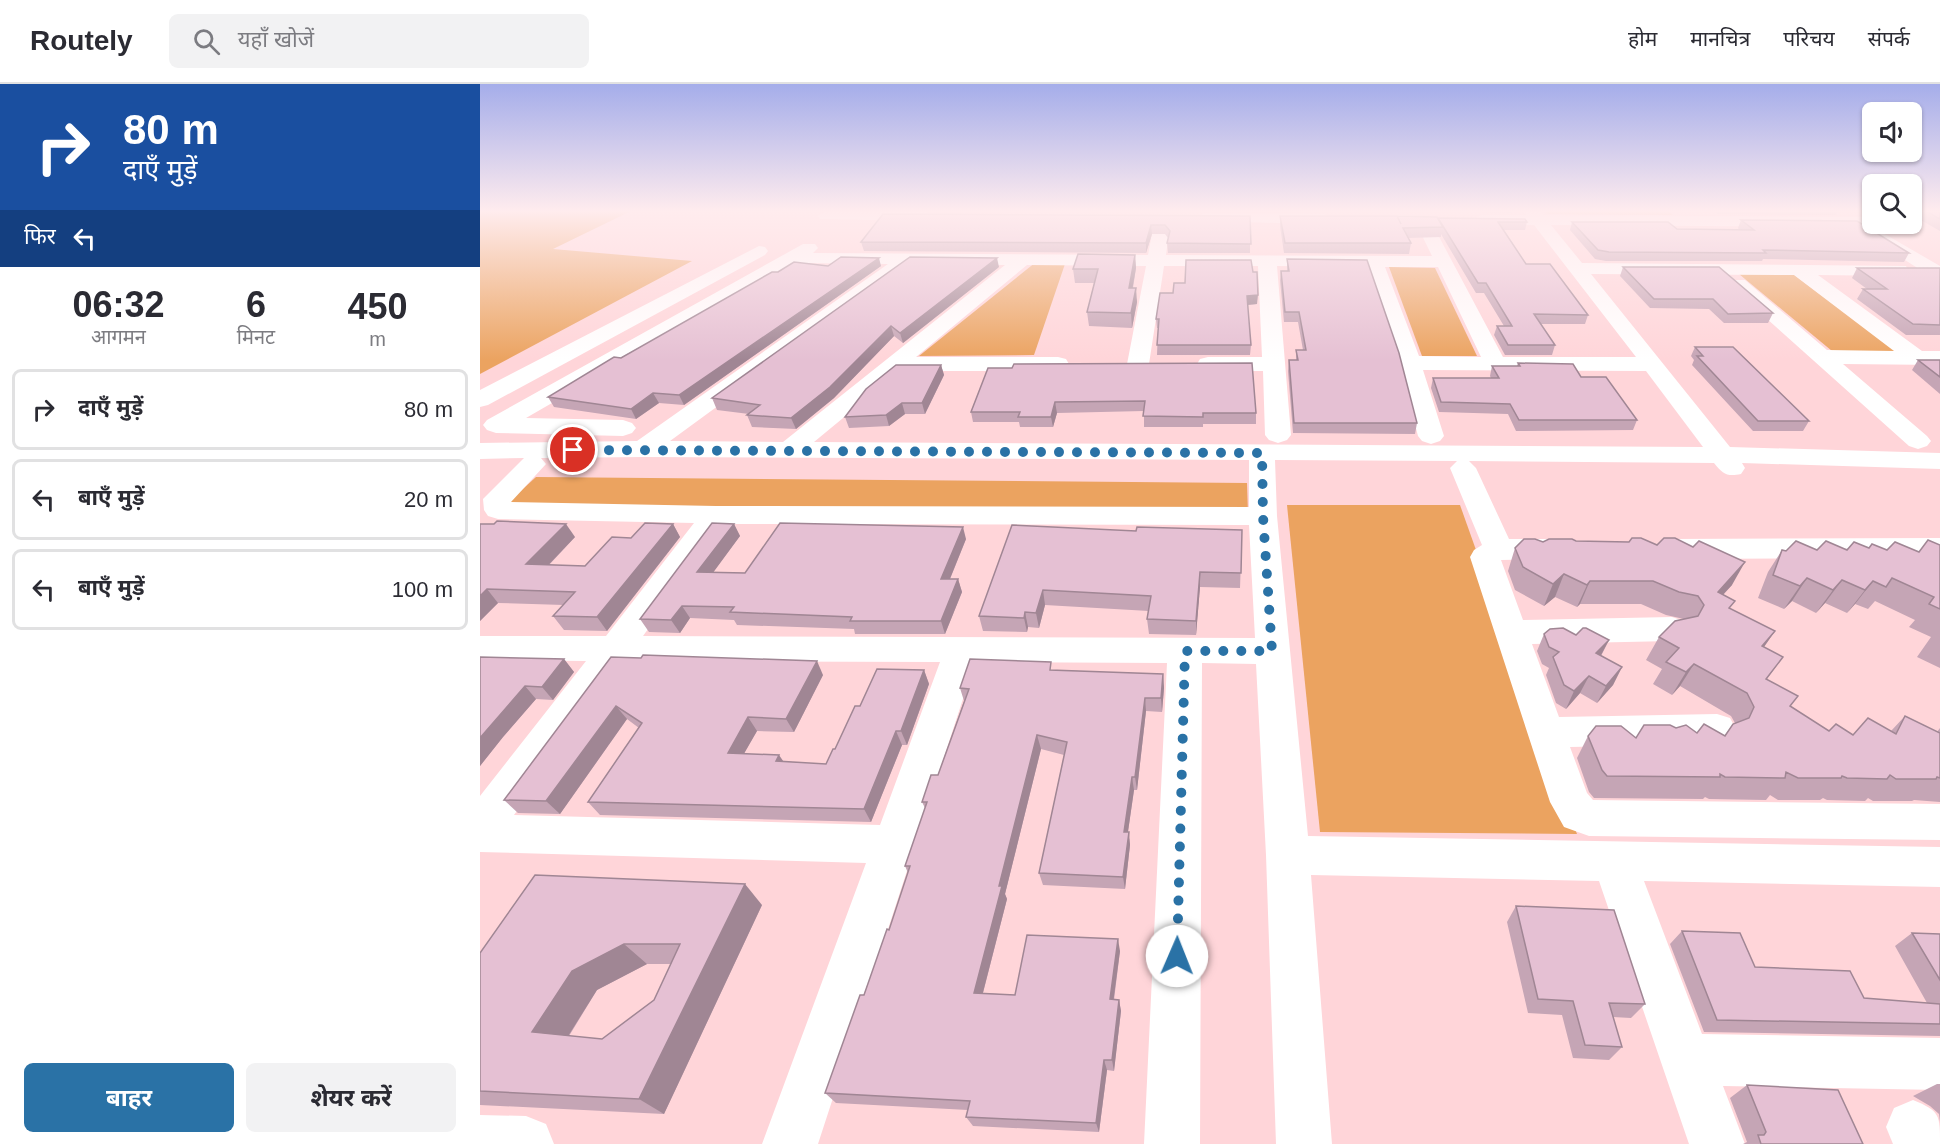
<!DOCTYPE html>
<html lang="hi">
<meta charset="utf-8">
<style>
:root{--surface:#fff;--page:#f2f2f3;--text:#2b2b33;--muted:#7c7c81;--line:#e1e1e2;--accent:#2a72a6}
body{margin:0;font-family:Arial,"Noto Sans Devanagari",sans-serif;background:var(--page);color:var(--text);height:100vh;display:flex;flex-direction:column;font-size:22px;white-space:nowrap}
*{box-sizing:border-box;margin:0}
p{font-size:20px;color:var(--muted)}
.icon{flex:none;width:33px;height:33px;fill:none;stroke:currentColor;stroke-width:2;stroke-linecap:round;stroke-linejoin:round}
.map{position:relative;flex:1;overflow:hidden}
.details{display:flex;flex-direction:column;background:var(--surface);width:480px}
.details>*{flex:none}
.guide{background:#1a4fa0;color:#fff;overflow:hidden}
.buttons{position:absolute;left:1382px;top:18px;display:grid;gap:12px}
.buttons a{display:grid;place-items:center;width:60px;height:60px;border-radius:9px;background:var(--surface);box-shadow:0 2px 4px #0004;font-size:30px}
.pin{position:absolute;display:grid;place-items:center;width:51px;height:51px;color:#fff;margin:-26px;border:3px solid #fff;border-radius:50%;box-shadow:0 2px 6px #0007}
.me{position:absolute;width:66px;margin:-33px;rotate:1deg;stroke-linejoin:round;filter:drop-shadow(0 0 4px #0008)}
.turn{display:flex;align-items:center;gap:21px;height:126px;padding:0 24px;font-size:27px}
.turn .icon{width:78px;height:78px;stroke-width:2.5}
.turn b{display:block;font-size:42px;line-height:51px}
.then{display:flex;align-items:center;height:57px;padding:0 24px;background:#0003;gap:12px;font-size:22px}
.eta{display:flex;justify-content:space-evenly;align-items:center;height:102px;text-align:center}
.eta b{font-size:36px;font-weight:700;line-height:42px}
.cta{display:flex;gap:12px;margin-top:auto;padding:12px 24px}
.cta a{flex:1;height:69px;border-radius:9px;background:var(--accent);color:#fff;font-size:24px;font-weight:700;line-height:69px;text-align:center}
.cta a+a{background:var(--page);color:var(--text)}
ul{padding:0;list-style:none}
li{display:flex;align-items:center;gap:18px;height:81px;margin:0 12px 9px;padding:0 12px;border:3px solid var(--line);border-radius:9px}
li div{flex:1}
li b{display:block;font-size:22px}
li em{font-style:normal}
header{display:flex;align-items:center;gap:36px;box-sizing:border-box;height:84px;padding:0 30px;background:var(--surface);border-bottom:2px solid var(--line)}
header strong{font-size:28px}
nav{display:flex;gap:33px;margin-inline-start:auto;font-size:21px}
.search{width:420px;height:54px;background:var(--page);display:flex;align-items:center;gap:15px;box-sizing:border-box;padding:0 21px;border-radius:9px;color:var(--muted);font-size:22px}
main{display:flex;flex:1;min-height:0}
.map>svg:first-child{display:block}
</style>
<header>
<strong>Routely</strong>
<div class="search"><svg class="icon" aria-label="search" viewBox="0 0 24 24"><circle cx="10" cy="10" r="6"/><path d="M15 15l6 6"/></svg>यहाँ खोजें</div>
<nav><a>होम</a><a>मानचित्र</a><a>परिचय</a><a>संपर्क</a></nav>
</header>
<main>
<section class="details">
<div class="guide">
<div class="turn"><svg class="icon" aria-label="right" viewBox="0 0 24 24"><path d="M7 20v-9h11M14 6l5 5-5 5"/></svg><div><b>80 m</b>दाएँ मुड़ें</div></div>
<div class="then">फिर<svg class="icon" aria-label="left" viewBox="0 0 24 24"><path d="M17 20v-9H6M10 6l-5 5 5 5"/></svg></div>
</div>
<div class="eta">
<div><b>06:32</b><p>आगमन</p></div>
<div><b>6</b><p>मिनट</p></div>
<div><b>450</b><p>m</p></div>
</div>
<ul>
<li><svg class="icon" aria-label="right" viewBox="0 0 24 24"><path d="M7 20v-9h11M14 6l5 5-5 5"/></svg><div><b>दाएँ मुड़ें</b></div><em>80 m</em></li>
<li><svg class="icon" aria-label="left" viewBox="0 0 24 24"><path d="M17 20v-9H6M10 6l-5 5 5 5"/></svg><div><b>बाएँ मुड़ें</b></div><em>20 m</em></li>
<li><svg class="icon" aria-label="left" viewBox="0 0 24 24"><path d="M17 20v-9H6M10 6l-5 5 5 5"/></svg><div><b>बाएँ मुड़ें</b></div><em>100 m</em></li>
</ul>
<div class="cta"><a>बाहर</a><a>शेयर करें</a></div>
</section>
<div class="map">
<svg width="1460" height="1060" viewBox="0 0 1460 1060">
<rect width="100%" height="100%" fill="#ffd5d9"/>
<g fill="#eba360">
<path d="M0,127H151L73,165L212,177L0,290Z"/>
<path d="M1065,127H1189L1193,131L1067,130Z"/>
<path d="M586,177L554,271L439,272L556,178Z"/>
<path d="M909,183L955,184L997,272H942Z"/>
<path d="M1259,190H1313L1416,267H1352Z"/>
<path d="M56,393L767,399L768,430L23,423Z"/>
<path d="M807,421H980L1097,750L840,748Z"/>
</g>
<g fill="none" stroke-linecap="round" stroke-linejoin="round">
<g fill="#fff" fill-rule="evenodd">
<path d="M346,127H445L453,132L445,137L340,135L338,132Z"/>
<path d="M1043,127H1060L1063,131L1392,133V140H1399L1392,143L1071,141L1102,179L1426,182L1428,186L1426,190L1419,192L1338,191L1442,267H1460V281L1363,280L1447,352L1451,357L1447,362L1438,365L1429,362L1248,200L1251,196H1265L1347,266L1414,267L1314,191L1111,190L1250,363L1460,369V385L1262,379L1265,384L1261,390C1247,393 1243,390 1234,379L989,377L996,384L1029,455H1080L1091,458L1095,465L1091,472L1080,475L1021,476L1043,536L1192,533L1204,537L1209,545L1204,553L1192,557L1052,560L1079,633L1237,630L1250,634L1256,645L1250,656L1237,660L1090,663L1107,709L1113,716L1460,720V756L1109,752L1084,743L1070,718L990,473L994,466L1002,461L970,384L977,377L795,376L797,432L828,752L1460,763V803L1164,797L1222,950L1460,954V1006L1243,1002L1265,1060H1209L1119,797L831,791L852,1060H796L786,771L776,580L722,579L720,1060H664L687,579L495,578L338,1060H282L386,779L0,768V712L106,577L0,576V552H126L214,439L18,435L8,432L4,426L3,415L44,374L0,375V359L157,357L408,180L315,179L46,334L143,336L152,339L156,344L152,349L143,352L16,349L7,346L3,341L7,336L323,160H335L338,164L333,169L668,171L675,134L683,129L691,134L686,171L952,172L934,135L936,132H948L1023,273H1156L1054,141H1001L993,136L1001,131H1046ZM432,180L525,181L303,358L190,357ZM547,181L666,182L647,280L650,285L658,287L666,285L669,280L684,182H778L782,273H728L720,275L717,280L720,285L728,287H783L785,351L789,356L798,359L807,356L811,351L797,182L887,183L919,279L938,352L942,357L951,360L960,357L964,352L943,286L1166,287L1223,363L334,358L420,287H578L586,285L589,280L586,275L578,273H436ZM905,183H958L1001,273L939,272ZM163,373L769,376V423L236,422L31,418L66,380L61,374ZM244,440L769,441L775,554L163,552ZM145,577L460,578L400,741L34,731Z"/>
<rect x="1431" y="127" width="29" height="6"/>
<path d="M725,129L844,130L852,135L844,140L719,137L717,134Z"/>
<path d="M1403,149L1460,182V196L1453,194L1397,158L1394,154L1397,150Z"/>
<path d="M279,162L285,163L288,167L285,171L8,321L0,323V306Z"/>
<path d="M1460,454V474L1192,475L1181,472L1177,465L1181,458L1192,455Z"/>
<path d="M1433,1016C1460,1027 1460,1031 1460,1060H1413L1406,1043L1414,1024Z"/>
<path d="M0,1031L46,1032L66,1040L74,1060H0Z"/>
</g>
</g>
<g fill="#c5a5b5" fill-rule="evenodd">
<path d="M909,127H948L947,128H910Z"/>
<path d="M1000,127H1032V129L1001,128Z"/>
<path d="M1235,127H1392V128H1357L1356,131L1238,130Z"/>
<path d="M1443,127H1460V147L1439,135Z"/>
<path d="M770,132V169H688L687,159L688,154L685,150H672L666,169L384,167L381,158Z"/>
<path d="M800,132L958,135L1047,138L1045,146H1024L1046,180L1108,231L1105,240H1061L1075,261L1072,271H1025L1014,251L1017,242H1024L1004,209H996L961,150V153L928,154L931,159L929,170L804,169L800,142Z"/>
<path d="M1261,136L1429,169L1424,178L1283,175L1282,177H1126L1115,175L1090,146L1092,138L1197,145L1259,146L1258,144Z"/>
<path d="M655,171L656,184L653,204L657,218L652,244L609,242L607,228L614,199H595L593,185Z"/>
<path d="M807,175L937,339L935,350L813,349L808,287L809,276H816V266H823L818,238H804L800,196L801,187H807Z"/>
<path d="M348,182H401L204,321L179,319L156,335L74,323L68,313L298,188Z"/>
<path d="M519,183L423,259L414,252L354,314L316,345L272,343L267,331L269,330L237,326L232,314Z"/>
<path d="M1143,183L1293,229L1288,239H1244L1229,225L1170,224L1140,192Z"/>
<path d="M1377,184H1460V251H1426L1377,215L1383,205H1387L1372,194Z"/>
<path d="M693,209L777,220L767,221L771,261L770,271H677L678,244H677L676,235Z"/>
<path d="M1215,263L1329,337L1323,347H1273L1212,281L1214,276L1211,272Z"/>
<path d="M1438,276H1460V310L1432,286Z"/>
<path d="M1038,279L1101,293L1157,336L1153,346L1036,347L1028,330L959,328L951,304L953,294H1011L1010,292L1012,282H1037Z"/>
<path d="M461,281L464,291L445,330H425L409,342L369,344L365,333Z"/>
<path d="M508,284L776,329V340H723V343H664V327L577,329L573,343H540L539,338H493L491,328Z"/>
<path d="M0,440L95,453L69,481L105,482L151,454L193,440L200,453L127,547L84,546L73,532L84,521L18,519L0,537Z"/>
<path d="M254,440L260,452L233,488L265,489L486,455L470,495H478L482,508L465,550H375L374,545L257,541L254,536L210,534L200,549L169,548L160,535Z"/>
<path d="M762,446L760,504L720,503L716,551L669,550L667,535L669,527L565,521L559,544L548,543L547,548L503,547L499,532L656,447Z"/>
<path d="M1096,457L1252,501L1243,511L1250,525L1295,547L1284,563L1303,573L1287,595L1310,622L1349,647L1373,651L1411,647L1425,632L1457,648L1460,644V718L1434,716L1432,717H1393L1388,714L1385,717L1347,716L1343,714L1340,716H1298L1290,711L1286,716L1229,715L1225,713L1223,715L1114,714L1109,708L1097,674L1108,652L1156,654L1196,644L1217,649L1244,652L1253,640L1255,639L1251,632L1200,602L1192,611L1173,600L1182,585L1166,576L1179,553L1204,535L1186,531L1161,520H1100L1097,523L1075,513L1064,522L1035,506L1028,487L1035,464L1063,458Z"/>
<path d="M1460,461V584L1437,573L1451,553L1429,543L1435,536L1395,517L1388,525L1375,520L1367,529L1345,519L1336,529L1312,517L1304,525L1278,514L1288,488L1302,466L1306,467L1389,464L1407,466L1439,468Z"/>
<path d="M1064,550L1096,551L1129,556L1121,572L1142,583L1133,601L1117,619L1100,609L1086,625L1076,619L1066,591L1069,584L1062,580L1057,567Z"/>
<path d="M0,573L84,575L94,588L73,616L56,615L23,653L0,682Z"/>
<path d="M131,573L343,591L314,648L277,647L264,669L304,678L346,680L380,622L444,586L449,600L427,661H422L391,738L120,731L108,718L159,644L147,635L80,730L38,729L24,716Z"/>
<path d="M573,586L683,590L684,604L682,628L666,627L657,706H654L648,748L650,761L645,805L563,801L559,789L584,671L561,665L525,810L527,815L503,909L535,911L640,867L634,916H639L641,927L634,987L627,986L619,1048L493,1042L486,1033L488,1026L356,1019L345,1009L409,846L428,789L425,782L445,724L442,718L458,691L484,617L480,604Z"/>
<path d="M282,821L184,1030L0,1021V869ZM167,880H191L174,916L122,955L89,952L117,906Z"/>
<path d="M1036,822L1165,920L1151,934L1133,933L1142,963L1129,976L1093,974L1082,931L1048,929L1027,838Z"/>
<path d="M1202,847L1275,883L1384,914L1447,919L1415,862L1432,849L1460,850V952L1224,948L1190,860Z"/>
<path d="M1457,1000H1460V1038L1459,1030L1450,1022L1433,1012Z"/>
<path d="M1267,1001L1383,1060H1263L1267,1058L1250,1014Z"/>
</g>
<g fill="#a08694">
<path d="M671,141L672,150L666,169V159Z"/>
<path d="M655,171L656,184L650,218L649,204Z"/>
<path d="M399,174L401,182L204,321L199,311Z"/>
<path d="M517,174L519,183L423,259L420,249Z"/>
<path d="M656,204L657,218L652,244L651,229Z"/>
<path d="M778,211L777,220L766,221L767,212Z"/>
<path d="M411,242L414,252L354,314L316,345L311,334Z"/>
<path d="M461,281L464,291L445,330L442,319Z"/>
<path d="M173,309L179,319L156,335L151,325Z"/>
<path d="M575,318L577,329L573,343L571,333Z"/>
<path d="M422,319L425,330L409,342L406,331Z"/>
<path d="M86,440L95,453L56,494L46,480Z"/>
<path d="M193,440L200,453L127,547L117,533Z"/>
<path d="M254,440L260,452L224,501L217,488Z"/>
<path d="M483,443L486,455L465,507L461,495Z"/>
<path d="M1265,478L1252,501L1224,531L1238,508Z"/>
<path d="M720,488V503L716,551V537Z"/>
<path d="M1084,490L1075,513L1064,522L1073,500Z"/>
<path d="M1327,494L1312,517L1304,525L1320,502Z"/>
<path d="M478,495L482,508L465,550L461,537Z"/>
<path d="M1362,496L1345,519L1336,529L1353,506Z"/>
<path d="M1110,497L1100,520L1097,523L1107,501Z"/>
<path d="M1393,497L1375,520L1367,529L1385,506Z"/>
<path d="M7,505L18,519L0,537V512Z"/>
<path d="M563,506L565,521L559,544L556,529Z"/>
<path d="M202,522L210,534L200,549L191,536Z"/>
<path d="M545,528L548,543L547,548L544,534Z"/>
<path d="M1295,547L1279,570L1282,562Z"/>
<path d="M1129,556L1120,573L1116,569Z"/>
<path d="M84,575L94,588L73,616L62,603Z"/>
<path d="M337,577L343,591L314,648L306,635Z"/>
<path d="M1214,580L1200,602L1192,611L1206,588Z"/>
<path d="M1142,583L1133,601L1117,619L1126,602Z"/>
<path d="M444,586L449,600L427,661L421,647Z"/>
<path d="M683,590L684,604L682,628L681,614Z"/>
<path d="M1109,592L1100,609L1086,625L1094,607Z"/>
<path d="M45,602L56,615L23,653L0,682V654Z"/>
<path d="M665,614L666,627L657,706L655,693Z"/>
<path d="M136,622L147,635L80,730L66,717Z"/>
<path d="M268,633L277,647L257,682L248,669Z"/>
<path d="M416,647L422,661L391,738L384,725Z"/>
<path d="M557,651L561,665L525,810L527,815L500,920L494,909L519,802Z"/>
<path d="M299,671L308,684L296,677Z"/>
<path d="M652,693L654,706L646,761L644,748Z"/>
<path d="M649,748L650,761L645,805L643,793Z"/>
<path d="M265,800L282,821L184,1030L159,1015Z"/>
<path d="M638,855L640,867L632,927L630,915Z"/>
<path d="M144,860L167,880L117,906L80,965L52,948L92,887Z"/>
<path d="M639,916L641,927L634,987L632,976Z"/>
<path d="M624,976L627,986L619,1048L616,1039Z"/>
</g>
<g fill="#e5c0d3" stroke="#a08694" stroke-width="1.5" fill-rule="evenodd">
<path d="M1446,127H1460V135Z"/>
<path d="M403,130L770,132L771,160L687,159L690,147L685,141H671L666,159L381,158Z"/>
<path d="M800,132H917L921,140L917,132L957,133L963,143L923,144L931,159H805Z"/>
<path d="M958,134L1045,135L1047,138H1018L1046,180H1070L1108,231L1054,230L1075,261H1028L1017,242H1032L1006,199H998Z"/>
<path d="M1261,136L1377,137L1429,169L1283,166L1286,169L1129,168L1118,166L1092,138H1188L1197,145L1274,146Z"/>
<path d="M598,170L655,171L649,204H656L651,229L607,228L618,185H593Z"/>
<path d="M361,173L399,174L199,311L173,309L151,325L68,313L134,273L141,274L292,188H298L314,178L348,182Z"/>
<path d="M430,173L517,174L420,249L411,242L350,303L311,334L267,331L280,321L232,314Z"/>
<path d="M807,175L887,176L919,269L937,339H814L809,276H818L816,266H826L819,228H805L801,187H809Z"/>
<path d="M706,176H771L773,188H777L778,211L767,212L771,261H677L679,235H676L680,209H693L694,199H705Z"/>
<path d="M1143,183H1239L1293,229L1248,230L1233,215H1174Z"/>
<path d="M1377,184H1460V241L1433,240L1383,205H1407Z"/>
<path d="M1215,263H1253L1329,337H1278L1217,272H1223Z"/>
<path d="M1438,276H1460V293Z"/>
<path d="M772,279L776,329H723V333L663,332L665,317L575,318L571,333H538L540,328H491L508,284H532L534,280Z"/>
<path d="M1038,279L1093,280L1101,293H1126L1157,336H1039L1030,320L961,318L953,294H1019L1012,282H1040Z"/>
<path d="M416,281H461L442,319H422L406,331L365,333L386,305Z"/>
<path d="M17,437L86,440L46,480L105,482L132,453L151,454L165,439L193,440L117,533L73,532L95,508L7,505L0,512V440H14Z"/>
<path d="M232,439L254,440L217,488L265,489L300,439L483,443L461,495H478L461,537H370L372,533L250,528L254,523L202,522L191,536L160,535Z"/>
<path d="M532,441L656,447L657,443L762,446L761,489L720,488L716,537L667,535L671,512L563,506L556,529L545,528L544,534L499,532Z"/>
<path d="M1152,454H1161L1177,461L1184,454H1195L1213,463L1219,457L1265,478L1238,508L1255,517L1249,524L1295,547L1282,562L1303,573L1286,595L1318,612L1310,622L1349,647L1356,640L1373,651L1388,634L1416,650L1425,632L1460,649V694L1457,693L1456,695H1416L1410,691L1407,695L1367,694L1362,692L1361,694H1318L1306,688L1305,694L1245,693L1240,690V693L1127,692L1122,686L1108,652L1116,642H1141L1156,654L1164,641H1190L1196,644L1206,641L1217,649L1224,640L1245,652L1253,640L1269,634L1274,623L1267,609L1214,580L1206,588L1186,578L1199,564L1179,553L1195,537L1218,532L1224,521L1218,512L1199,508L1173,497H1110L1107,501L1084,490L1073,500L1043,483L1035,464L1044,455H1055L1063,458L1069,455H1092L1096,457L1149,458Z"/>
<path d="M1448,456L1460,461V525L1449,520L1454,513L1412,494L1406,503L1393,497L1385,506L1362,496L1353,506L1327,494L1320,502L1293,491L1302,466L1306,467L1316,457L1337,466L1346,457L1367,466L1374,458L1389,464L1392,460L1407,466L1415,458L1439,468Z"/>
<path d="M1083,544L1096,551L1103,544H1106L1129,556L1116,569L1142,583L1126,602L1109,592L1094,607L1084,601L1073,573L1079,568L1069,563L1064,550L1070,545Z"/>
<path d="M163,571L337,577L306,635L268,633L248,669L299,671L296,677L346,680L353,665H355L375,622H380L397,585L444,586L421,647H416L384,725L108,718L162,639L136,622L66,717L24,716L131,573L161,574Z"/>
<path d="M0,573L84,575L62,603L45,602L0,654Z"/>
<path d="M490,575L571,578L570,586L683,590L681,614H665L655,693H652L644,748H649L643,793L559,789L587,658L557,651L519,802H522L494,909L535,911L547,851L638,855L630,915L639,916L632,976H624L616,1039L486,1033L490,1017L345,1009L380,911H384L407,845L409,846L430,782H425L447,718H442L451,691H458L489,605L480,604Z"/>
<path d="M55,791L265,800L159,1015L0,1007V869ZM144,860H200L174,916L122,955L52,948L92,887Z"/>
<path d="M1036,822L1134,826L1165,920L1129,919L1142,963L1105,961L1093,917L1058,915Z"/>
<path d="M1202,847L1260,849L1275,883L1370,887L1384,914L1460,920V940L1237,936Z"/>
<path d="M1432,849L1460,850V896Z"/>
<path d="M1267,1001L1358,1006L1383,1060H1281L1278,1051H1284L1286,1048Z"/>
</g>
<linearGradient id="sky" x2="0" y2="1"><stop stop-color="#a5adea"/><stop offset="0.46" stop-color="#ffecee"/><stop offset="1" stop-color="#ffecee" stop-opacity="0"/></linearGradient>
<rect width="1460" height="276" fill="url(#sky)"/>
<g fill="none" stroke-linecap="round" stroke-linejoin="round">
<path stroke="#2a72a6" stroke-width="10" stroke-dasharray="0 18" d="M93,366L782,369L783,432L792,567H705L697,872"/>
</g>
</svg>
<div class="buttons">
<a><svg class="icon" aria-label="sound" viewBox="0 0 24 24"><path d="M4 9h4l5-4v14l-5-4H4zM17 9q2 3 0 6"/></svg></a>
<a><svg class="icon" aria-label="search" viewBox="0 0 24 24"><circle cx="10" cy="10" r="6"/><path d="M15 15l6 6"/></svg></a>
</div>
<div class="pin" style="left:93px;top:366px;background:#d93025"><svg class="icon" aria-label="arrive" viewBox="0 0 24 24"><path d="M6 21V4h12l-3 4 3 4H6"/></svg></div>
<svg class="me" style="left:697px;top:872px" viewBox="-20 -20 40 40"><circle r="19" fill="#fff"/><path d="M0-13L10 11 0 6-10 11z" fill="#2a72a6"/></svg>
</div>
</main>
